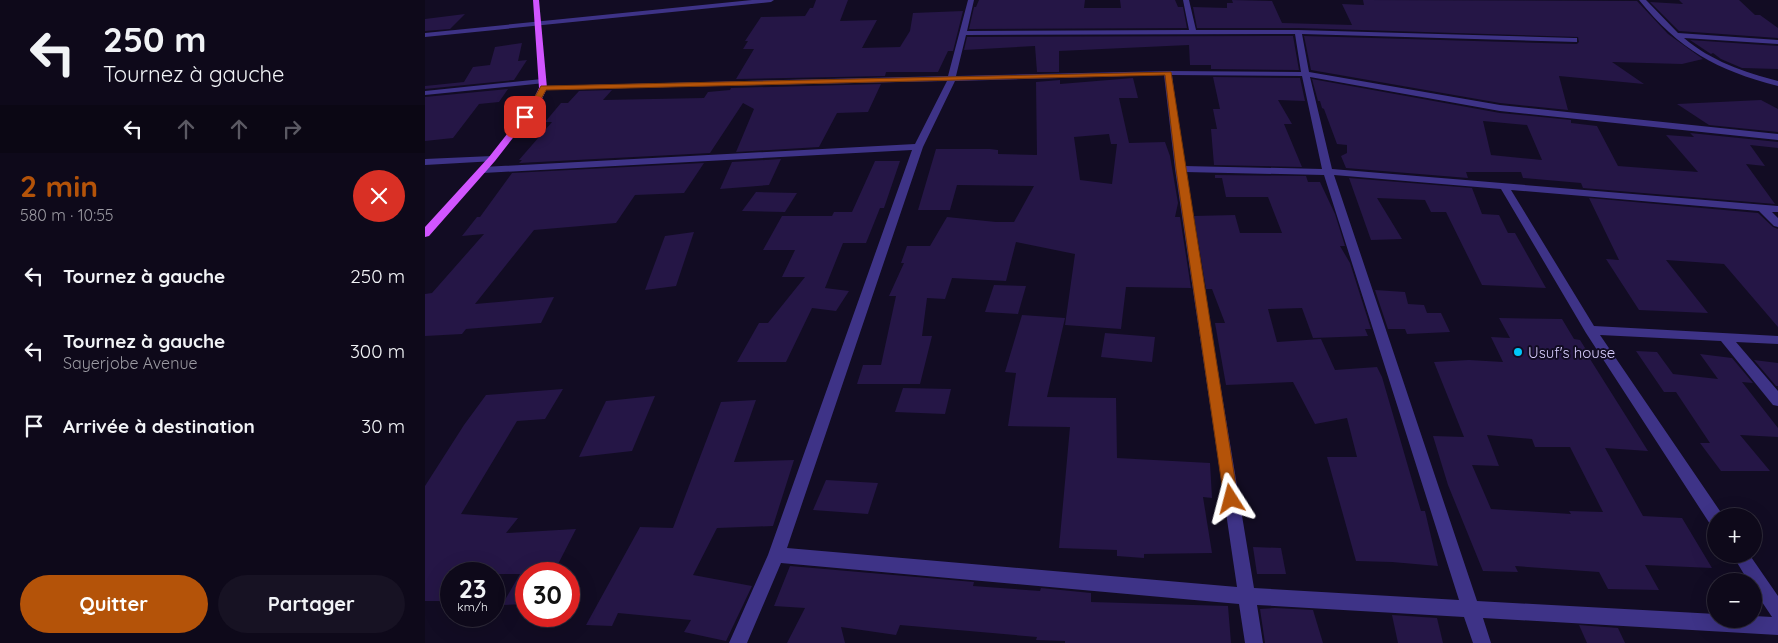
<!DOCTYPE html>
<html lang="fr">
<meta charset="utf-8">
<style>
:root{--surface:#0e091a;--page:#171223;--text:#f1f3f6;--muted:#9b9aa2;--line:#2e2a39;--accent:#b45309}
body{margin:0;font-family:Quicksand,sans-serif;background:var(--page);color:var(--text);height:100vh;display:flex;flex-direction:column;font-size:19px;white-space:nowrap}
*{box-sizing:border-box;margin:0}
p{font-size:16px;color:var(--muted)}
.icon{flex:none;width:28px;height:28px;fill:none;stroke:currentColor;stroke-width:2;stroke-linecap:round;stroke-linejoin:round}
.map{position:relative;flex:1;overflow:hidden}
.side{display:flex;flex-direction:column;background:var(--surface);width:425px}
.side>*{flex:none}
.guide{background:#0e091a;color:var(--text);overflow:hidden}
.buttons{position:absolute;left:1282px;top:508px;display:grid;gap:10px}
.buttons a{display:grid;place-items:center;width:55px;height:55px;border-radius:50%;background:var(--surface);box-shadow:0 5px 20px #0002,0 0 0 1px var(--line);font-size:25px}
.speed{position:absolute;left:15px;top:562px;display:flex;gap:10px;font-size:25px;font-weight:700;text-align:center}
.speed>*{display:grid;place-content:center;width:65px;height:65px;border-radius:50%;background:var(--surface);box-shadow:0 5px 20px #0002,0 0 0 1px var(--line);line-height:1}
.speed small{font-size:12px;font-weight:400}
.speed .limit{border:8px solid #d22;background:#fff;color:#111}
.pin{position:absolute;display:grid;place-items:center;width:42px;height:42px;color:#fff;margin:-21px;border-radius:10px;box-shadow:0 2px 8px #0006}
.me{position:absolute;width:55px;margin:-28px;rotate:351deg;stroke-linejoin:round;filter:drop-shadow(0 0 4px #0008)}
.turn{display:flex;align-items:center;gap:18px;height:105px;padding:0 20px;font-size:22px}
.turn .icon{width:65px;height:65px;stroke-width:2.5}
.turn b{display:block;font-size:35px;line-height:42px}
.lanes{display:flex;align-items:center;height:48px;padding:0 20px;background:#0003;justify-content:center;gap:25px;direction:ltr}
.lanes .off{opacity:.35}
.round{display:grid;place-items:center;flex:none;width:52px;height:52px;border-radius:26px;background:var(--page)}
.headline{display:flex;align-items:center;justify-content:space-between;height:85px;padding:0 20px}
h1{font-size:30px;font-weight:700;line-height:38px;color:var(--accent)}
.action{display:flex;gap:10px;margin-top:auto;padding:10px 20px}
.action a{flex:1;height:58px;border-radius:30px;background:var(--accent);color:#fff;font-size:20px;font-weight:700;line-height:58px;text-align:center}
.action a+a{background:var(--page);color:var(--text)}
ul{padding:0;list-style:none}
li{display:flex;align-items:center;gap:15px;height:75px;padding:0 20px}
li div{flex:1}
li b{display:block;font-size:19px}
li em{font-style:normal}
main{display:flex;flex:1;min-height:0}
.map>svg:first-child{display:block}
</style>
<main>
<section class="side">
<div class="guide">
<div class="turn"><svg class="icon" aria-label="left" viewBox="0 0 24 24"><path d="M17 20v-9H6M10 6l-5 5 5 5"/></svg><div><b>250 m</b>Tournez à gauche</div></div>
<div class="lanes"><svg class="icon" aria-label="left" viewBox="0 0 24 24"><path d="M17 20v-9H6M10 6l-5 5 5 5"/></svg><svg class="icon off" aria-label="ahead" viewBox="0 0 24 24"><path d="M12 20V5M6 11l6-6 6 6"/></svg><svg class="icon off" aria-label="ahead" viewBox="0 0 24 24"><path d="M12 20V5M6 11l6-6 6 6"/></svg><svg class="icon off" aria-label="right" viewBox="0 0 24 24"><path d="M7 20v-9h11M14 6l5 5-5 5"/></svg></div>
</div>
<div class="headline"><div><h1>2 min</h1><p>580 m · 10:55</p></div><a class="round" style="background:#d93025;color:#fff"><svg class="icon" aria-label="close" viewBox="0 0 24 24"><path d="M6 6l12 12M18 6L6 18"/></svg></a></div>
<ul>
<li><svg class="icon" aria-label="left" viewBox="0 0 24 24"><path d="M17 20v-9H6M10 6l-5 5 5 5"/></svg><div><b>Tournez à gauche</b></div><em>250 m</em></li>
<li><svg class="icon" aria-label="left" viewBox="0 0 24 24"><path d="M17 20v-9H6M10 6l-5 5 5 5"/></svg><div><b>Tournez à gauche</b><p>Sayerjobe Avenue</p></div><em>300 m</em></li>
<li><svg class="icon" aria-label="arrive" viewBox="0 0 24 24"><path d="M6 21V4h12l-3 4 3 4H6"/></svg><div><b>Arrivée à destination</b></div><em>30 m</em></li>
</ul>
<div class="action"><a>Quitter</a><a>Partager</a></div>
</section>
<div class="map">
<svg width="1353" height="643" viewBox="0 0 1353 643">
<rect width="100%" height="100%" fill="#120c23"/>
<g fill="#251646" fill-rule="evenodd">
<path d="M391,0H423L415,21L452,20L437,48L475,47L485,31L488,13L538,11L528,51H523L513,72H461L460,76L311,79L329,49H318L323,41H320L336,17L380,16L385,8H388Z"/>
<path d="M554,0H660L659,8H696L695,0H750L753,7H758L762,28L544,29L549,7H551Z"/>
<path d="M807,0L847,1L857,23L927,25L917,4L939,5L938,0L1212,1L1243,34L1278,59L1257,64L1187,62L1219,84L1134,76L1143,110L1075,103L886,70L879,36L1152,44L1154,42L1153,37L873,28H772L768,7L802,8V3H808Z"/>
<path d="M1254,0H1314L1330,15H1335L1353,28V38L1254,31L1225,2L1258,4Z"/>
<path d="M40,14L25,29L0,31V19Z"/>
<path d="M868,36L874,70L786,69V65H765L764,45L634,51V72H612L610,46L539,50L542,37Z"/>
<path d="M1265,40L1353,46V69L1317,68L1296,59L1288,53L1286,54Z"/>
<path d="M97,43L93,61L102,60L89,80L0,89V86L39,82L48,67L65,65L70,47Z"/>
<path d="M788,77L875,78L880,101L853,100L867,124H859L877,167L789,165L786,129H792L788,109H795Z"/>
<path d="M708,78L713,98H694L704,143L740,142L745,156L753,203L750,217H755L766,288L701,287L696,329L640,325L650,254L591,242L581,281L527,278L520,299L502,298L497,336H507L495,384H432L438,365H456L471,296H464L479,263H476L482,246H505L522,217L571,222H589L609,186L532,185L525,210H493L511,149H565L573,150V154L612,155L611,82L635,80V84ZM684,134L686,144H692L687,184L655,180L649,137Z"/>
<path d="M887,79L1075,113L1146,120V123L1172,126L1193,166L1273,172L1241,135L1269,137L1265,133L1353,142V148L1325,145L1340,166L1321,164L1350,204L1158,188L1156,183L1098,178L1096,172H1041L1043,178L921,168L916,156L922,153V145L912,144L899,109L897,108L895,101H893ZM1058,121L1102,125L1117,160L1066,155Z"/>
<path d="M456,84L443,112L412,113L394,147L311,152L329,109L318,103L285,153L94,163L97,160H94L127,122H120L136,103H143L154,91L187,90L178,100L279,98L283,92L305,90L306,88Z"/>
<path d="M83,89L74,102L54,104L28,138L0,141V97Z"/>
<path d="M1336,100L1353,109V132L1284,125L1252,104Z"/>
<path d="M356,159L344,185L295,189L307,162Z"/>
<path d="M450,161H475L459,208H455L441,243H418L400,288L424,291L411,311L387,308L361,362H312L334,323H343L380,277H357L370,250H338L357,216H407L409,212H427Z"/>
<path d="M279,163L259,193L210,195L191,223L109,230L50,304L129,297L116,323L41,329L37,334L0,336V294L7,293L59,234L37,236L52,217H55L87,173Z"/>
<path d="M790,175L881,176L883,182H895L910,214L920,246H915L925,263L946,329H940L943,336L888,338L877,308L843,309L852,342L896,339L910,370L952,367L957,377L996,511H1000L1013,566L967,562L931,561L902,457H932L922,418L890,424L868,382L801,385L790,323H800L787,289H781L769,216L810,215L815,233H857L843,197H801L797,178H790Z"/>
<path d="M924,178L1047,188L1057,214L1074,215L1083,233H1090L1121,288L1057,285L1021,212H1006L1000,200L952,198L977,239L946,240Z"/>
<path d="M331,192L372,193L360,212L317,211Z"/>
<path d="M1164,198L1333,213L1348,227L1353,229V327L1299,264L1241,260L1283,313L1214,310L1181,259L1194,260Z"/>
<path d="M269,232L251,286L220,290L240,236Z"/>
<path d="M569,285L601,286L593,314L560,312Z"/>
<path d="M950,290L980,292L983,304L999,305L1002,313H1016L1025,332L982,334L980,329H963Z"/>
<path d="M597,315L640,318L622,397L691,398L692,458L785,463L787,498L778,497L787,553L719,554V558L692,556V550L634,548L645,427L583,426L591,373L580,372Z"/>
<path d="M1074,318L1137,319L1149,339L1155,340L1167,359H1165L1223,451L1180,448L1218,516L1257,518L1287,568L1220,565L1234,590L1183,589L1174,572L1090,566L1093,572L1058,571L1023,485L1008,436L1039,437L1009,362L1044,360L1078,362L1066,337L1085,338ZM1062,435L1107,439L1110,447H1145L1178,512L1144,511L1146,514L1066,509L1047,465L1074,466Z"/>
<path d="M680,333L730,337L727,362L676,357Z"/>
<path d="M1211,351L1232,352L1248,374L1293,379L1275,354L1307,358L1328,383L1317,382L1353,428V437L1315,435L1345,471H1296L1275,443H1285L1251,392H1239Z"/>
<path d="M1329,360L1353,363V386H1351Z"/>
<path d="M478,388L526,389L520,414L470,412Z"/>
<path d="M138,389L120,419L92,421L36,514L93,518L81,533L151,529L128,574H101V604L77,605L95,574H26V601H0V486L39,425L61,395Z"/>
<path d="M230,396L207,451L154,457L181,401Z"/>
<path d="M331,400L309,462L369,460L348,526L292,528L268,575L327,586L301,641L259,632L266,620L193,613L187,626L161,625L215,527L248,528L296,402Z"/>
<path d="M401,480L453,483L443,514L388,510Z"/>
<path d="M828,547L856,548L861,574H832Z"/>
<path d="M365,566L549,582L548,586L615,591L616,588L666,593V602L803,606L806,643H640V641L611,640L612,637L475,625L471,635L416,627L420,643H362L380,608L349,606Z"/>
<path d="M850,608L888,610L898,643H840L835,609Z"/>
<path d="M967,615L1012,618L1018,643H973Z"/>
<path d="M1154,625L1193,628L1200,643H1162Z"/>
</g>
<g fill="none" stroke-linecap="round" stroke-linejoin="round">
<g fill="#3e3387" fill-rule="evenodd">
<path d="M327,0H349L346,2L0,37V33Z"/>
<path d="M543,0H549L542,31L764,30L758,0H764L771,30H873L1149,38H1152V42L877,34L884,72L1075,105L1353,134V140L1075,111L885,77L907,169L1353,206V212H1347L1353,218V227L1349,226L1334,211L1086,190L1169,326L1353,336V344L1311,342L1353,391V406L1348,405L1296,341L1175,335L1297,514L1298,516H1291V526L1285,524L1161,333L1076,189L909,175L1052,601L1291,614V619H1329V616L1347,617L1329,590V581H1323L1307,554H1324L1353,596V635L1058,618L1066,643H1048L1039,617L832,605L838,643H820L814,604L356,563L322,643H304L343,555L487,150L58,173L53,170L58,167L490,144L522,81L118,90L114,88L118,86L523,76ZM870,34L876,72L743,71L531,76L541,35ZM739,75L750,169L812,587L362,548L498,147L530,81ZM747,75L877,76L897,169L759,166ZM760,172L899,175L1034,600L829,588Z"/>
<path d="M1214,0H1221L1253,33L1353,40V44L1259,38C1286,61 1319,72 1353,81V86C1291,70 1255,50 1214,0Z"/>
<path d="M117,79L121,81L120,83L0,95V91Z"/>
<path d="M67,156L70,157V161L0,165V159Z"/>
</g>
<path fill="#d155ff" fill-rule="evenodd" d="M108,0H114L122,88L115,103L70,161L4,236L0,237V227L64,157L107,102L114,88Z"/>
</g>
<path fill="#b45309" stroke="#753606" d="M746,72L813,499L811,503L806,505L801,503L799,499L751,169L740,75L121,90L114,103L102,119L96,117L107,102L116,86H118Z"/>
<circle fill="#00c7f9" stroke="#120c23" stroke-width="2" cx="1093" cy="352" r="5"/>
<g text-anchor="middle" dominant-baseline="central" stroke-width="4" stroke-linejoin="round" paint-order="stroke">
<g font-size="15" fill="#d9ceff" stroke="#120c23" text-anchor="start">
<text x="1103" y="352">Usuf's house</text>
</g>
</g>
</svg>
<div class="buttons">
<a>+</a>
<a>−</a>
</div>
<div class="speed"><div>23<small>km/h</small></div><div class="limit">30</div></div>
<div class="pin" style="left:100px;top:117px;background:#d93025"><svg class="icon" aria-label="arrive" viewBox="0 0 24 24"><path d="M6 21V4h12l-3 4 3 4H6"/></svg></div>
<svg class="me" style="left:806px;top:499px" viewBox="-20 -20 40 40"><path d="M0-17L14 15 0 8-14 15z" fill="#b45309" stroke="#fff" stroke-width="4"/></svg>
</div>
</main>
